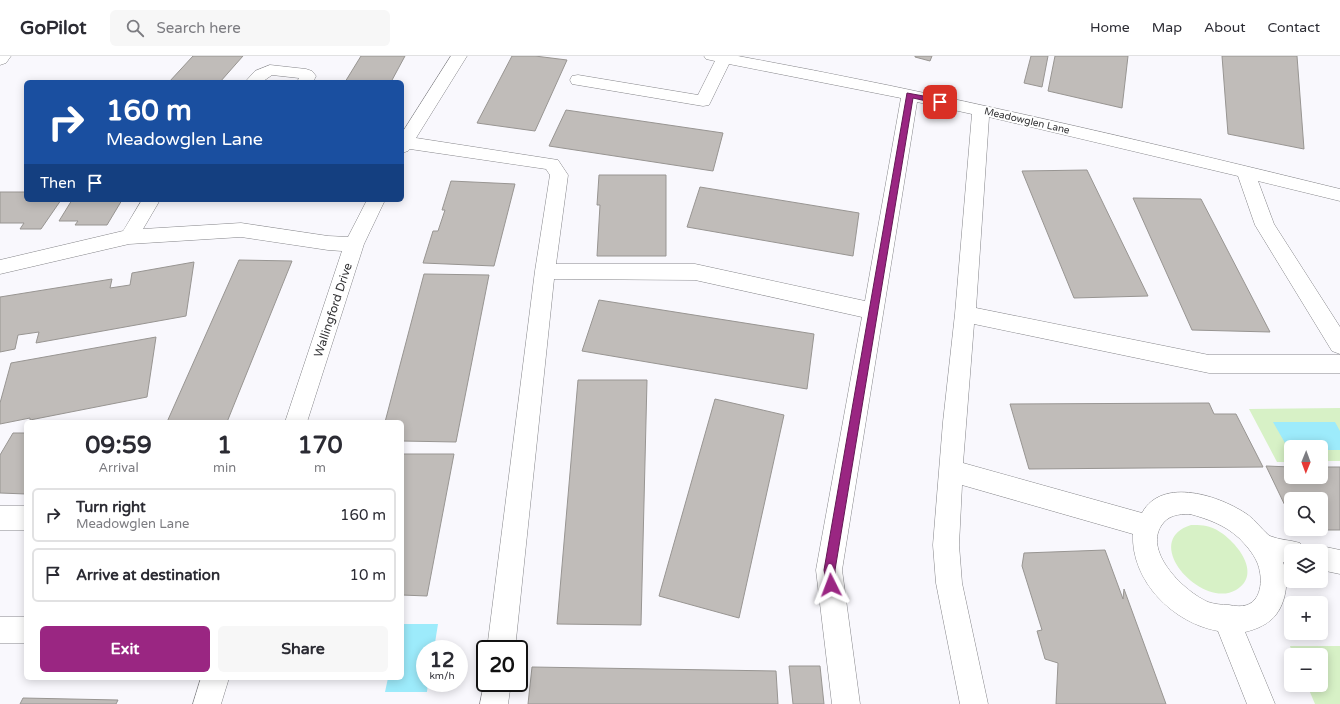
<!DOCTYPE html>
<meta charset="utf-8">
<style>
:root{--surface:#fff;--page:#f7f7f7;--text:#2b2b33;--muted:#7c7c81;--line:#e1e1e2;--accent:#9a2682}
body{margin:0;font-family:"Varela Round",sans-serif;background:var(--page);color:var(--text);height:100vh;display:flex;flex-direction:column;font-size:15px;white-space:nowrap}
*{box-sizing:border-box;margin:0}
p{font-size:13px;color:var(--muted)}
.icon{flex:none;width:22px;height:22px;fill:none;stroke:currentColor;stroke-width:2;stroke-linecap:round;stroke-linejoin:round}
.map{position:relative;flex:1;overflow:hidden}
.details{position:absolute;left:24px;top:364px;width:380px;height:260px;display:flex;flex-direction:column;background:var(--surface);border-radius:6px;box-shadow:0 2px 10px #0003}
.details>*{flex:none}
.top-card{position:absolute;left:24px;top:24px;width:380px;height:122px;border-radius:6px;box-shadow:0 2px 10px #0003;background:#1a4fa0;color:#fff;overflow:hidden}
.needle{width:26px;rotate:181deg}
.buttons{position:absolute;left:1284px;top:384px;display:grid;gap:8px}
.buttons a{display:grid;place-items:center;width:44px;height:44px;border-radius:6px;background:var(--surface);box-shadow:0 2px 10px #0003;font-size:20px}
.speed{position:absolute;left:416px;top:584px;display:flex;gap:8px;font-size:20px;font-weight:700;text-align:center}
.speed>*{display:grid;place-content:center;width:52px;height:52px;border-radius:50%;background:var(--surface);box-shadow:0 2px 10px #0003;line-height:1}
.speed small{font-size:10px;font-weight:400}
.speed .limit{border:2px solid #111;border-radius:6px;background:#fff;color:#111}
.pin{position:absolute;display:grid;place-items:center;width:34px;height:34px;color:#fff;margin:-17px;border-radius:8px;box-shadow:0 2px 6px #0006}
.me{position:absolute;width:44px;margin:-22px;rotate:357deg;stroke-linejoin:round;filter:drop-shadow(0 0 3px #0008)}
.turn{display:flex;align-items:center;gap:14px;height:84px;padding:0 16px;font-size:18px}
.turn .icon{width:52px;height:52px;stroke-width:2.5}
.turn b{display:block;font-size:28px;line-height:34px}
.then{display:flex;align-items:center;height:38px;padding:0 16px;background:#0003;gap:8px;font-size:15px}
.eta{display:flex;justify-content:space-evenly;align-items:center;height:68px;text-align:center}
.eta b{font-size:24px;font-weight:700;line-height:28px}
.button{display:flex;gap:8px;margin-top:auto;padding:8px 16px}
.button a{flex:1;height:46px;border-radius:6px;background:var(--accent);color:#fff;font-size:16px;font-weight:700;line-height:46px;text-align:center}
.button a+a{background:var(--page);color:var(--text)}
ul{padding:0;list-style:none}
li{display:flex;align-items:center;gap:12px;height:54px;margin:0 8px 6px;padding:0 8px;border:2px solid var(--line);border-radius:6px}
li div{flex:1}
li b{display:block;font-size:15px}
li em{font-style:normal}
header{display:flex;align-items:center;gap:24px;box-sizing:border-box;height:56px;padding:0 20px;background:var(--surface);border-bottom:1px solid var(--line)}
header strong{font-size:19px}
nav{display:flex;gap:22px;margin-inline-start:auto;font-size:14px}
.search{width:280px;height:36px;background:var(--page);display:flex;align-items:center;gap:10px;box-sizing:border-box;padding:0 14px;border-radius:6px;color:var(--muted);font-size:15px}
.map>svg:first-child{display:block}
</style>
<header>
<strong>GoPilot</strong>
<div class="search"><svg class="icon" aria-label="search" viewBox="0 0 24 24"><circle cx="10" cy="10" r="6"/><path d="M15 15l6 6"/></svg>Search here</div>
<nav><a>Home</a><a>Map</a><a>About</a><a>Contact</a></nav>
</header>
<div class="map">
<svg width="1340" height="648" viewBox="0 0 1340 648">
<rect width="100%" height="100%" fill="#f9f8fd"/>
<g fill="#d7f1c6">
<path d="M1340,352V405H1321V391H1291V406H1277L1249,353Z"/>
<path d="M1191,469C1200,469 1207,469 1215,473C1235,483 1264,518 1236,534C1202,554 1139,485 1191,469Z"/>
<path d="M1290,590H1340V648H1315L1307,629H1321V599H1293Z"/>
</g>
<g fill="#9debfb">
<path d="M1273,366H1335L1340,375V394H1321V391H1291V394H1289Z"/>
<path d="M402,568H438L434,593H425V627H428L427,636H385L388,622H402Z"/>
</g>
<g fill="#c0bcb9" stroke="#989592">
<path d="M193,0H243L220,26H169Z"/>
<path d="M361,0H405L391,26H345Z"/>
<path d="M512,0H535L567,4L535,75L477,67Z"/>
<path d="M915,0H932L930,5L915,1Z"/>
<path d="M1031,0H1048L1042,31L1024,27Z"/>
<path d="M1055,0H1128L1122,52L1048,35Z"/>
<path d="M1222,0H1297L1304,93L1228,78Z"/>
<path d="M566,54L723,77L713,115L549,90Z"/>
<path d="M1087,114L1148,240L1074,242L1022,115Z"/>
<path d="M599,119H666V200H597L600,149H597Z"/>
<path d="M451,125L515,128L494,210L423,207L433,175H438L445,154H442Z"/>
<path d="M700,131L859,157L853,200L687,171Z"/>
<path d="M0,136H26V144H61L41,173H20L24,167H0Z"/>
<path d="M1133,142L1201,143L1270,276L1192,274Z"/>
<path d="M72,144H122L107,169H75L78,165H59Z"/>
<path d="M239,204L292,205L227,366H167Z"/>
<path d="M194,206L186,260L36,287L39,276L18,279L15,293L0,296V241L112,223L110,232L130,229L132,217Z"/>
<path d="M424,218L489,219L456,386L402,385V366H385Z"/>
<path d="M599,244L814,278L807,333L582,295Z"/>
<path d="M156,281L147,341L30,364V362L0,368V347L11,307Z"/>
<path d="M578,324H647L641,569L557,568Z"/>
<path d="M715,343L784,359L739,562L659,540Z"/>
<path d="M1209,347L1214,358H1236L1263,411L1029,413L1010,348Z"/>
<path d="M13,377H26V438L0,437V399Z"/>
<path d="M402,398H454L427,540L402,539Z"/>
<path d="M1266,410L1291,411V421H1321V411H1340V474H1297L1321,473V443H1291V462Z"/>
<path d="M1105,494L1123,543L1124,533L1166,648H1056L1058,607L1045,603L1037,575L1042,574L1022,510L1024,497Z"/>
<path d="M789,610H820L824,648H793Z"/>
<path d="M532,611L776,615L778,648H528Z"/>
<path d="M23,642L118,644L116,648H20Z"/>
</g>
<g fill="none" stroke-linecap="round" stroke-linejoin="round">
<g stroke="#858589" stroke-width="1">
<g id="minor">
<path d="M0,0H11L6,7L0,9Z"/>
<path d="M451,0H467L416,82L558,104L568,119L556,208H695L865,245L901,42L729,8L711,45L709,49L703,50L578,29L572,28L570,24L572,20L578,19L698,39L715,5L706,3L704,0H738C940,37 1140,84 1340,133V145L1258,125L1274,168L1340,271V298L1332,295L1255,169L1238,120L989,61L976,252L1209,299H1340V317H1209L974,268L963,407L1142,457C1162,420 1221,440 1248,459C1254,463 1266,478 1270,480C1279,484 1291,484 1300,487L1303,495H1291V508L1283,506C1290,524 1286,551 1271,564C1264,570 1254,574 1245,576L1275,648H1247L1218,575C1173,567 1131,525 1133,478L962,429L959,489L962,527L988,648H960L936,527L933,489L943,366L955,258L972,58L917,46L842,514L860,648H832L816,514L862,261L695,224L554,223L515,593H487L535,215L550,119L546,113L410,93L408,95L402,97V77ZM1190,458C1208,463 1225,469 1239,482C1246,489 1253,497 1257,506C1263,520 1263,543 1247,549C1242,551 1234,550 1229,549C1222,549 1214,548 1208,546C1185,536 1144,497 1161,470C1168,459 1178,458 1190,458Z"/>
<path d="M270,9L306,13L312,15L316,20L313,26H297L299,22L272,19L262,26H245L255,15Z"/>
<path d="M142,144H160L143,173L241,167L328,180L348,181L367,144H385L364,188L307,366H285L342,195L328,194L241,181L129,188L0,218V204L123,175Z"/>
<rect x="0" y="450" width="26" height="24"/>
<path d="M1321,490L1340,494V518L1321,514V495H1311Z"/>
<rect x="0" y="561" width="26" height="26"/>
<path d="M201,622H229L221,648H193Z"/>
<path d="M485,622V627H511L508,648H480Z"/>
</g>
</g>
<use href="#minor" fill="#fff" fill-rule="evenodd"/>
</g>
<path fill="#9a2682" stroke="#641954" d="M907,37L940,43L944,46L940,48L913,42L835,514L837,529L835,532L831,534L827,532L824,514Z"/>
<g text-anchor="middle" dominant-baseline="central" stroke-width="3.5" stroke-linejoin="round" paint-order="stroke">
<g font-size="10" fill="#323234" stroke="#fff">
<text transform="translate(1027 65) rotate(13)">Meadowglen Lane</text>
</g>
<g font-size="12" fill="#323234" stroke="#fff">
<text transform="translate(333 254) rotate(-72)">Wallingford Drive</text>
</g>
</g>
</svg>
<div class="buttons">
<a><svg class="needle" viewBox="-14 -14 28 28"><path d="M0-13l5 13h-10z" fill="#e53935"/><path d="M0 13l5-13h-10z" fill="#7c7c81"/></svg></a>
<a><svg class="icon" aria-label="search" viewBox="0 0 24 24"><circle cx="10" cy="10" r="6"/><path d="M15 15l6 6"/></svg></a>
<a><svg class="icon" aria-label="layers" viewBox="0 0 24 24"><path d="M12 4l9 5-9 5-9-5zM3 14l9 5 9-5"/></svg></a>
<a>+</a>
<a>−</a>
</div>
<div class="speed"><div>12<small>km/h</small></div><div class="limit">20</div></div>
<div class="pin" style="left:940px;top:46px;background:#d93025"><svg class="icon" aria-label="arrive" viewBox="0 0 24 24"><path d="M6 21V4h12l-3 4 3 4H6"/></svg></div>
<svg class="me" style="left:831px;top:529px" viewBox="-20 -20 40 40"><path d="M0-17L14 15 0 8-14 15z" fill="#9a2682" stroke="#fff" stroke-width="4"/></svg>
<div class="top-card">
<div class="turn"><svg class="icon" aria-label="right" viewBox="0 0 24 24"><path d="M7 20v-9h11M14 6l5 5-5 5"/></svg><div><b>160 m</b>Meadowglen Lane</div></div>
<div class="then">Then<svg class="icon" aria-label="arrive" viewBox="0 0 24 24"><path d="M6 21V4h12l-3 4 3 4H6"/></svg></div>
</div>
<section class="details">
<div class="eta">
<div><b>09:59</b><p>Arrival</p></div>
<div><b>1</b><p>min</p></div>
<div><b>170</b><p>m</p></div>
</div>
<ul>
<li><svg class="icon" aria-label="right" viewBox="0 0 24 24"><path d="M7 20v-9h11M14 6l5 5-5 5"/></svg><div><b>Turn right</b><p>Meadowglen Lane</p></div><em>160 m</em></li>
<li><svg class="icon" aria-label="arrive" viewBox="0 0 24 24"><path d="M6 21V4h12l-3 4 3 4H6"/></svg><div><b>Arrive at destination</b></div><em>10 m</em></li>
</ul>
<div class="button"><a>Exit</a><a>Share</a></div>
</section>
</div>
